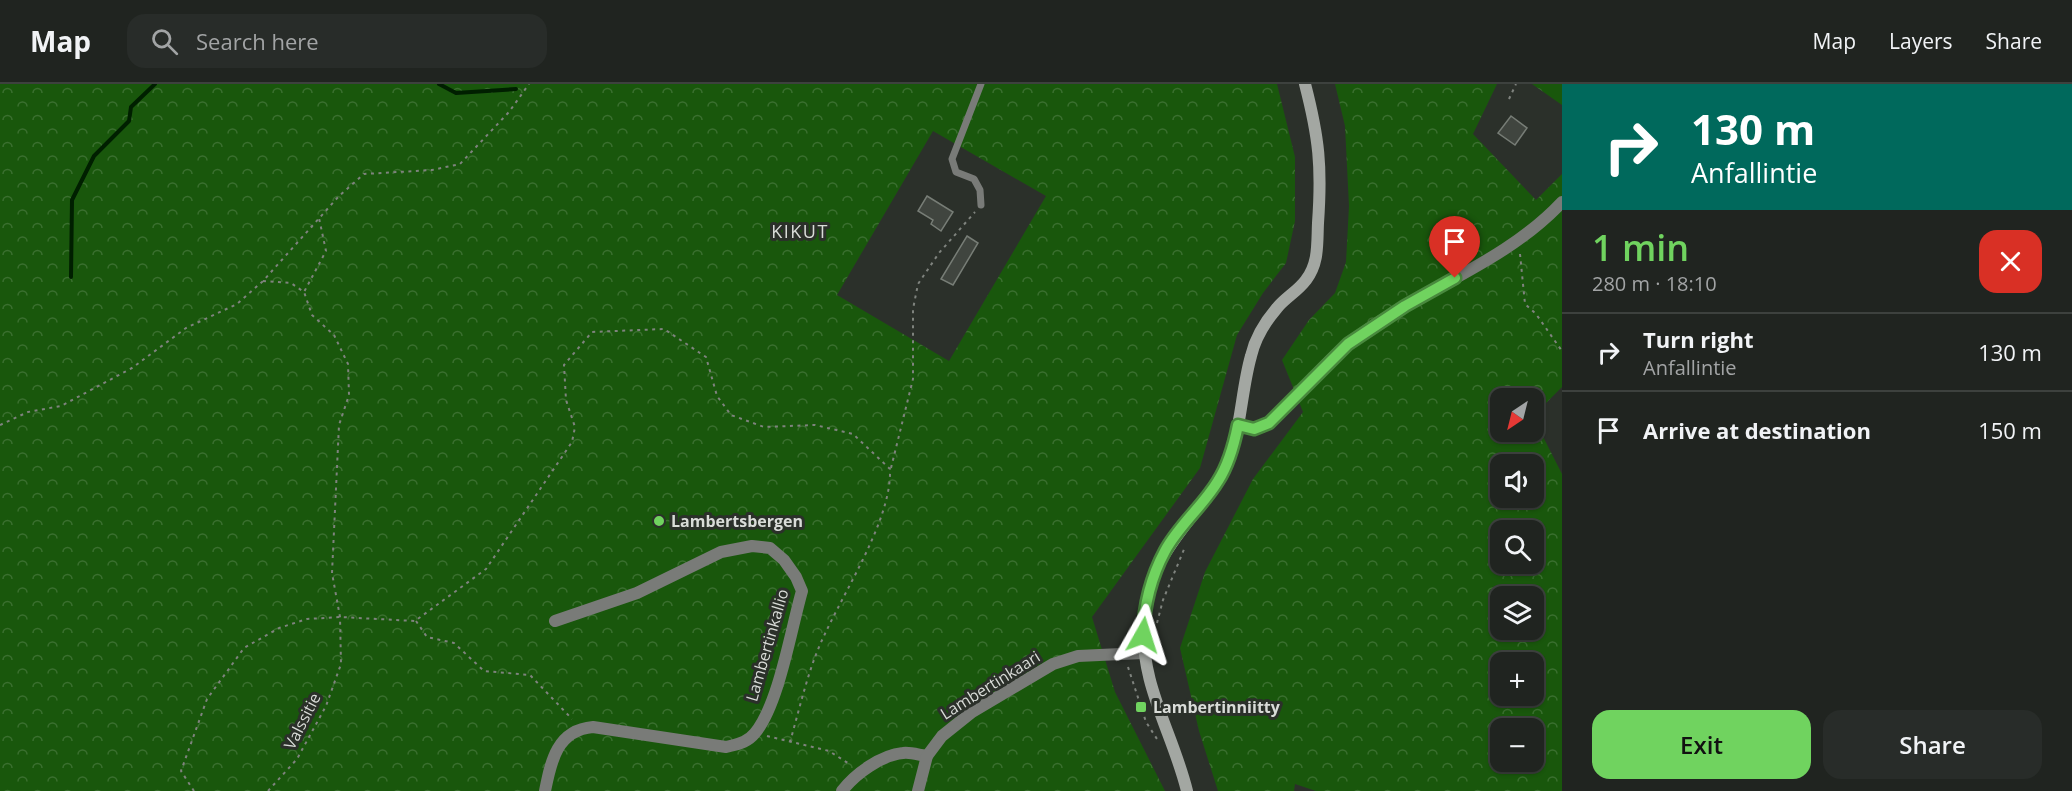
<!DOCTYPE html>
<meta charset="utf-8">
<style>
:root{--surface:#202420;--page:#282c29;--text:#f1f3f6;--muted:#a2a4a5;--line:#3d413e;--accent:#70d35f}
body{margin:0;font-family:"Open Sans",sans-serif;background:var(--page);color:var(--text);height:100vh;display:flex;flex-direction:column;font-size:22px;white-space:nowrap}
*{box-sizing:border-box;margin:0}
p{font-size:20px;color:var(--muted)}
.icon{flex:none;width:33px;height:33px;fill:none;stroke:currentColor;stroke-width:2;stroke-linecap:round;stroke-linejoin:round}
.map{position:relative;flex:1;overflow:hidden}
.drawer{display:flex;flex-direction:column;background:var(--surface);width:510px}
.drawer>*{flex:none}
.guide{background:#00695c;color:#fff;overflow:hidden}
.needle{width:39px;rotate:215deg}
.controls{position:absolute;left:1490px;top:304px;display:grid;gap:12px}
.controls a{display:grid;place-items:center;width:54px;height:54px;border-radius:12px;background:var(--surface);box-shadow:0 2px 4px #0004,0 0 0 2px var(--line);font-size:30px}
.pin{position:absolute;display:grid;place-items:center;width:51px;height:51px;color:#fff;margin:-62px -26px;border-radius:50% 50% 50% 0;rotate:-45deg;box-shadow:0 0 6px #0007}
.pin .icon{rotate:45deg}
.me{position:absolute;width:66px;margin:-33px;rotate:6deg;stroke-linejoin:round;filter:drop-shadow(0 0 4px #0008)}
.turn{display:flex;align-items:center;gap:21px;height:126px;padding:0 30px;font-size:27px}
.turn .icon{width:78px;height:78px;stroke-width:2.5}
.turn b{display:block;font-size:42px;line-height:51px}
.round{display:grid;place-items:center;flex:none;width:63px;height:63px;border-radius:18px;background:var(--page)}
.headline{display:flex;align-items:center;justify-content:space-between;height:102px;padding:0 30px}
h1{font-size:36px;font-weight:600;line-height:45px;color:var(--accent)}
.action{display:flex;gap:12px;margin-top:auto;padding:12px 30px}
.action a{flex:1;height:69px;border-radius:18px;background:var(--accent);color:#111;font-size:24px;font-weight:600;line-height:69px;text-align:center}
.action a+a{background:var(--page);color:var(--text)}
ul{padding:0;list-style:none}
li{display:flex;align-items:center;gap:18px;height:78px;padding:0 30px;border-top:2px solid var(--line)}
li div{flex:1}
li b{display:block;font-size:22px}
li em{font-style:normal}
header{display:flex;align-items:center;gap:36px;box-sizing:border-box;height:84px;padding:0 30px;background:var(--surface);border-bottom:2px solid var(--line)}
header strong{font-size:28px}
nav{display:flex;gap:33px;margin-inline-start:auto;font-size:21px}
.search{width:420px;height:54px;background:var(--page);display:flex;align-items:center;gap:15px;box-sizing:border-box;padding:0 21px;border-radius:18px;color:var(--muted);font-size:22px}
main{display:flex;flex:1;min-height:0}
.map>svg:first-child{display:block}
</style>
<header>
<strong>Map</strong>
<div class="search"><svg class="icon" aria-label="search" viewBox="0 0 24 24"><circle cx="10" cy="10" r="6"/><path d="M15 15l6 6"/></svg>Search here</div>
<nav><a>Map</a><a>Layers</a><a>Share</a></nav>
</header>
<main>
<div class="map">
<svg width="1562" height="707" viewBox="0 0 1562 707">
<defs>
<pattern id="forest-crowns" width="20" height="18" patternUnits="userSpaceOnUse" patternTransform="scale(1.5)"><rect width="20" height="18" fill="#19570c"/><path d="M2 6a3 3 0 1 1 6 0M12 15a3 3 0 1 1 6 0" fill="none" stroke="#3a6f2f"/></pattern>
</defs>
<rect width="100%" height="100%" fill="#2b302a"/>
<g fill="url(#forest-crowns)" fill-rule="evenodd">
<path d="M0,0H1277L1295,73V137L1286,179L1263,209L1237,251L1200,384L1092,533L1115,608L1165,707H0ZM933,47L1046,112L949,277L837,211Z"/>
<path d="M1335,0H1497L1473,50L1536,116L1562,90V303L1533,332V315H1500V348H1533V333L1562,390V707H1316L1295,700L1294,707H1218L1199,647L1180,564L1205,488L1253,395L1303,328L1282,276L1309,236L1335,209L1346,178L1349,122L1345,42ZM1500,381H1533V414H1500ZM1500,447H1533V480H1500ZM1500,513H1533V546H1500ZM1500,579H1533V612H1500ZM1500,645H1533V678H1500Z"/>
<path d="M1532,0H1562V21Z"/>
</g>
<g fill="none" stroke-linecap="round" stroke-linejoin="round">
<g stroke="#001f00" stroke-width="4">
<path d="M439,0L456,9L516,5"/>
<path d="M71,193L72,116L94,72L129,37L131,23L155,0"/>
</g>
</g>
<g fill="#40453f" stroke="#777d76" stroke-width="1.5">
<path d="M1511,32L1527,44L1515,61L1498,49Z"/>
<path d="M927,112L953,128L941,147L931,140L933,136L918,127Z"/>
<path d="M967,152L978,159L953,201L941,195Z"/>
</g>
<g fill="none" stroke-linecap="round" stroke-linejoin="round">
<g stroke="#7f837e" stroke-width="2" stroke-dasharray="3 4.5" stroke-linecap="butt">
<path d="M1509,15L1516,0"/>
<path d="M1520,170L1525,220L1536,230L1562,267"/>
<path d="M263,197L291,199L304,208L326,167L319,134"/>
<path d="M0,341L28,328L61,322L132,284L186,244L237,220L263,197L339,112L364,90L432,86L460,80L509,28L529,0"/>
<path d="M891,384L913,295V225L918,200L939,169L975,128"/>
<path d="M416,537L427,553L454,559L484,587L530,591L572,635"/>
<path d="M1157,539L1163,516L1185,463"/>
<path d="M1128,583L1146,638L1157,655"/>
<path d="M767,652L829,667L851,681"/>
<path d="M194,707L181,687L207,615L244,564L279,544L307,535L340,533L415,537L486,485L572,358L575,343L566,316L564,281L592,248L664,245L706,273L717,312L731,331L764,343L815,341L853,350L890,385C892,441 835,519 815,573C805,600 798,630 790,658"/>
<path d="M268,707L297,675L326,622L341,580L340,533L332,489L339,341L349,311L348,280L334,251L312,231L304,208"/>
</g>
<path stroke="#797b78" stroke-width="7" d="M981,121L980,106L974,95L956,88L952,75L981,0"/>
<g stroke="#797b78" stroke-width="12">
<path d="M1238,341L1254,345L1262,343C1295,321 1317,284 1348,260C1416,206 1502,182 1562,118"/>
<path d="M545,707C551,677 557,646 593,643L726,663C737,660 747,659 755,649C779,620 791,545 802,507L796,493L784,476L770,464L752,462L721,468L637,509L555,537"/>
<path d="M842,707C855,690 881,671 903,669C911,668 919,671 927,672"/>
<path d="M918,707L927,672L942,652L972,628L1053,580L1078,572L1143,569"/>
</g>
<path stroke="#a3a7a2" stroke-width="12" d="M1187,707C1173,649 1139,599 1144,537C1149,472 1184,447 1217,399C1242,362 1239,314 1251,272C1255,255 1265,238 1277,224C1285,214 1298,207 1306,196C1319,179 1317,160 1318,139C1322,83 1319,54 1305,0"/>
</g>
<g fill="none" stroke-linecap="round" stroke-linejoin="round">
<g stroke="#49893e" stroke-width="15">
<path id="route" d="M1143,551C1144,522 1151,493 1165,467C1179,441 1203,422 1218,397C1229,380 1234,361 1238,341L1254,345L1269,339L1348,260L1405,222L1455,194"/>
</g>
<use href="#route" stroke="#70d35f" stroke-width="10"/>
</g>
<g fill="#70d35f" stroke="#2b302a" stroke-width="2">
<circle cx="659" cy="437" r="6"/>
<rect x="1135" y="617" width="12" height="12" rx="3"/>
</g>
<g text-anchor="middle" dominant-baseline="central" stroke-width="6" stroke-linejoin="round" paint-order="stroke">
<g font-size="16" font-weight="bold" fill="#d9dcd8" stroke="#2b302a" text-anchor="start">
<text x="671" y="437">Lambertsbergen</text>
<text x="1153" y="623">Lambertinniitty</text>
</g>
<g font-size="16" fill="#d9dcd8" stroke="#2b302a">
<text transform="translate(767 561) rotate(-74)">Lambertinkallio</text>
<text transform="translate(990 601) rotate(-32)">Lambertinkaari</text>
<text transform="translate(302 637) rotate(-63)">Valssitie</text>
</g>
<g font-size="18" letter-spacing="1.5" fill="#d9dcd8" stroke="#2b302a">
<text x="800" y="147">KIKUT</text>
</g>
</g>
</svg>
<div class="controls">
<a><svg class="needle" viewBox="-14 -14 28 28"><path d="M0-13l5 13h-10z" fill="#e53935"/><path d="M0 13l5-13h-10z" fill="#a2a4a5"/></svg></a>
<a><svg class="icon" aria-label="sound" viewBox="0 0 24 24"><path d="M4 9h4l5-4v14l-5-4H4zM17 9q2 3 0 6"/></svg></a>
<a><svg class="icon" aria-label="search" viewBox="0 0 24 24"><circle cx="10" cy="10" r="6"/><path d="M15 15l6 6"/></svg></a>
<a><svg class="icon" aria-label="layers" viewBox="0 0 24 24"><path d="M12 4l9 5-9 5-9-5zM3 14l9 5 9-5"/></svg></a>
<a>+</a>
<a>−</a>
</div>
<div class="pin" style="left:1455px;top:194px;background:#d93025"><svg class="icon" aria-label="arrive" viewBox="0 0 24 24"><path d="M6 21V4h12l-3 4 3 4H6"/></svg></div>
<svg class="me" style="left:1143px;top:551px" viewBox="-20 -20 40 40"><path d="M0-17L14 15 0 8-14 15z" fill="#70d35f" stroke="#fff" stroke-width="4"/></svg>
</div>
<section class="drawer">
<div class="guide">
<div class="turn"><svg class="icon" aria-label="right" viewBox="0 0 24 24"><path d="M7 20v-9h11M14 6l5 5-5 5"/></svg><div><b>130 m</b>Anfallintie</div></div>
</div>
<div class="headline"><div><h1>1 min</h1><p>280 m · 18:10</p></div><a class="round" style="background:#d93025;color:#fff"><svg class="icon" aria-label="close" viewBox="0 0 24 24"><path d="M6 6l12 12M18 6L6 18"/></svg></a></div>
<ul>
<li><svg class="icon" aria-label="right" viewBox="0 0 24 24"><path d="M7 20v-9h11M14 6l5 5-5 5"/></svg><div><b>Turn right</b><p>Anfallintie</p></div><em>130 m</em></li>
<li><svg class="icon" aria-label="arrive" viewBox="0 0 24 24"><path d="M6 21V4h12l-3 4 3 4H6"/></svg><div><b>Arrive at destination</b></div><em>150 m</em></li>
</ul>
<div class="action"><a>Exit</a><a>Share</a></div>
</section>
</main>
